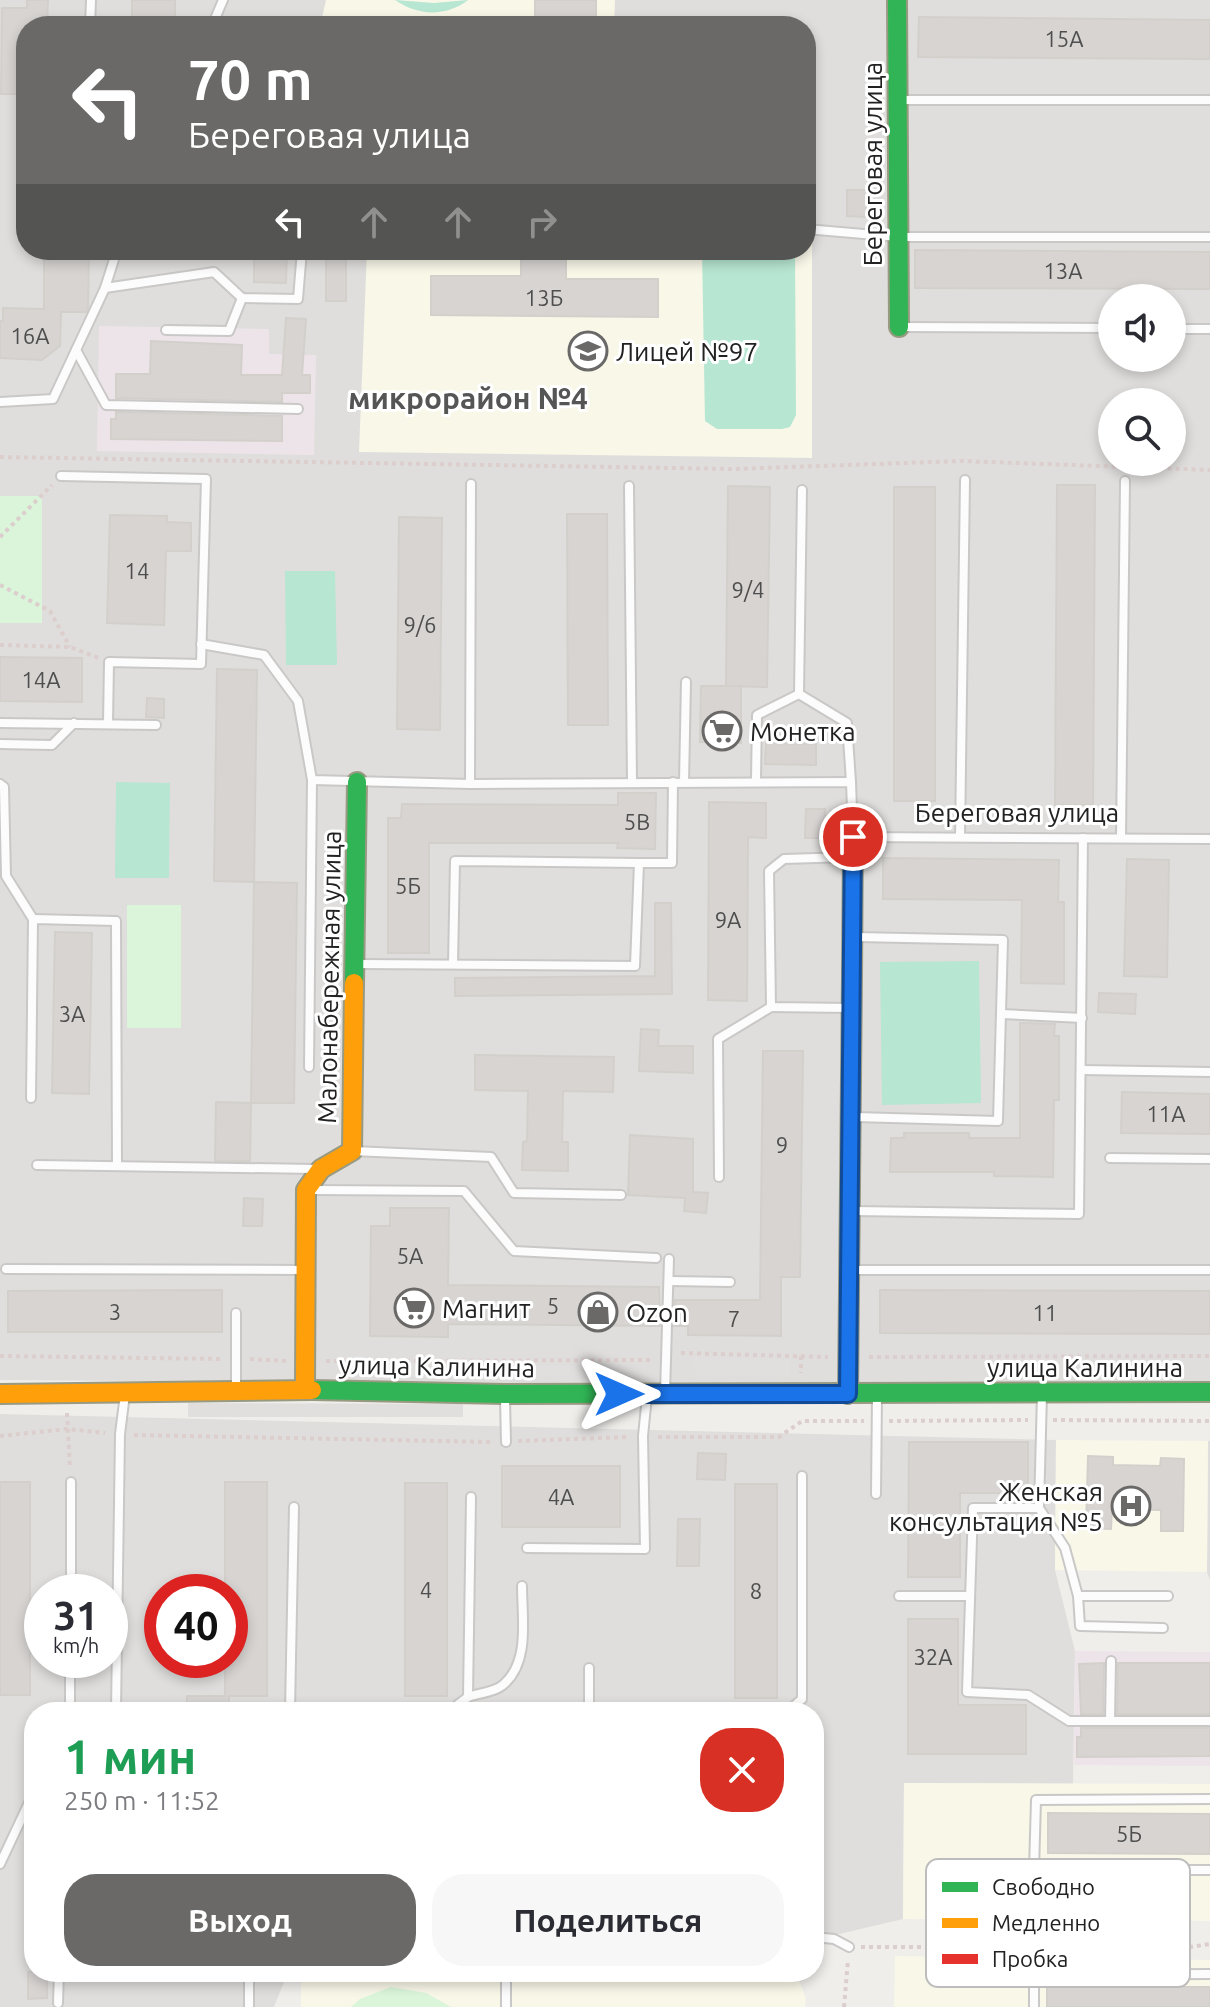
<!DOCTYPE html>
<html lang="ru">
<meta charset="utf-8">
<style>
:root{--surface:#fff;--page:#f7f7f7;--text:#2b2b33;--muted:#7c7c81;--accent:#6a6968}
body{margin:0;font-family:Ubuntu,sans-serif;background:var(--page);color:var(--text);height:100vh;display:flex;flex-direction:column;font-size:30px;white-space:nowrap}
*{box-sizing:border-box;margin:0}
p{font-size:26px;color:var(--muted)}
.icon{flex:none;width:44px;height:44px;fill:none;stroke:currentColor;stroke-width:2;stroke-linecap:round;stroke-linejoin:round}
.map{position:relative;flex:1;overflow:hidden}
.sheet{position:absolute;left:24px;top:1702px;width:800px;height:280px;display:flex;flex-direction:column;background:var(--surface);border-radius:32px;box-shadow:0 4px 12px #0003}
.sheet>*{flex:none}
.hud{position:absolute;left:16px;top:16px;width:800px;height:244px;border-radius:32px;box-shadow:0 4px 12px #0003;background:#6a6968;color:#fff;overflow:hidden}
.fabs{position:absolute;left:1098px;top:284px;display:grid;gap:16px}
.fabs a{display:grid;place-items:center;width:88px;height:88px;border-radius:50%;background:var(--surface);box-shadow:0 4px 12px #0003;font-size:40px}
.speed{position:absolute;left:24px;top:1574px;display:flex;gap:16px;font-size:40px;font-weight:700;text-align:center}
.speed>*{display:grid;place-content:center;width:104px;height:104px;border-radius:50%;background:var(--surface);box-shadow:0 4px 12px #0003;line-height:1}
.speed small{font-size:20px;font-weight:400}
.speed .limit{border:12px solid #d22;background:#fff;color:#111}
.pin{position:absolute;display:grid;place-items:center;width:68px;height:68px;color:#fff;margin:-34px;border:4px solid #fff;border-radius:50%;box-shadow:0 2px 8px #0007}
.me{position:absolute;width:88px;margin:-44px;rotate:90deg;stroke-linejoin:round;filter:drop-shadow(0 0 6px #0008)}
.turn{display:flex;align-items:center;gap:28px;height:168px;padding:0 40px;font-size:36px}
.turn .icon{width:104px;height:104px;stroke-width:2.5}
.turn b{display:block;font-size:56px;line-height:68px}
.lanes{display:flex;align-items:center;height:76px;padding:0 40px;background:#0003;justify-content:center;gap:40px;direction:ltr}
.lanes .off{opacity:.35}
.round{display:grid;place-items:center;flex:none;width:84px;height:84px;border-radius:32px;background:var(--page)}
.summary{display:flex;align-items:center;justify-content:space-between;height:136px;padding:0 40px}
h1{font-size:48px;font-weight:700;line-height:60px;color:#1e9e55}
.button{display:flex;gap:16px;margin-top:auto;padding:16px 40px}
.button a{flex:1;height:92px;border-radius:32px;background:var(--accent);color:#fff;font-size:32px;font-weight:700;line-height:92px;text-align:center}
.button a+a{background:var(--page);color:var(--text)}
.map>svg:first-child{display:block}
</style>
<div class="map">
<svg width="1210" height="2007" viewBox="0 0 1210 2007">
<rect width="100%" height="100%" fill="#f0eeeb"/>
<g fill="#dfdedc" fill-rule="evenodd">
<path d="M0,0H1210V1382L548,1384L0,1380ZM26,26H806V250H26ZM1112,298H1172V358H1112ZM1112,402H1172V462H1112Z"/>
<path d="M0,1414L1056,1440L1055,1570L1075,1651L1073,1784L904,1783L903,1919L814,1940V1712H34V1972H288L274,2007H0ZM42,1592H110V1660H42ZM162,1592H230V1660H162Z"/>
<path d="M1208,1441H1210V1580L1207,1572Z"/>
</g>
<g fill="#ede4e9">
<path d="M99,326L269,329V354L316,355L314,455L97,451Z"/>
<path d="M1075,1651L1210,1652V1766L1074,1765Z"/>
</g>
<g fill="#f8f7e8">
<path d="M326,0H615L614,26H320Z"/>
<path d="M806,202L812,203V458L359,452L367,250H806Z"/>
<path d="M1056,1440L1208,1441L1207,1572L1055,1570Z"/>
<path d="M904,1783L1210,1784V1921L903,1919Z"/>
<path d="M895,1956L1210,1960V2007H894Z"/>
<path d="M301,1972H796L806,1999L805,2007H301Z"/>
</g>
<g fill="#daf5da">
<rect x="0" y="496" width="42" height="127"/>
<rect x="127" y="905" width="54" height="123"/>
<path d="M391,1987L426,1993L451,2007H351L360,1999Z"/>
</g>
<g fill="#b7e6d2">
<path d="M395,0L434,3L468,0C446,17 418,16 395,0Z"/>
<path d="M702,250H795L796,415L790,427L782,429H717L705,421Z"/>
<path d="M285,571H335L337,665H286Z"/>
<path d="M116,782L170,783L169,878H115Z"/>
<path d="M979,961L981,1103L882,1105L880,962Z"/>
</g>
<g fill="#e0dfde">
<path d="M695,1358L790,1360V1377L695,1375Z"/>
<path d="M617,1365V1375L362,1376V1366Z"/>
<path d="M188,1403L463,1404V1417H188Z"/>
</g>
<g fill="#d7d4d2" stroke="#d3d0cc" stroke-width="2">
<path d="M27,0H48L47,26H26V94H1L2,8H27Z"/>
<rect x="132" y="0" width="43" height="26"/>
<rect x="535" y="0" width="61" height="26"/>
<path d="M919,17L1210,20V59L918,57Z"/>
<path d="M847,190H867L866,217L847,216Z"/>
<path d="M44,250H89L88,307L86,312H61L60,346L42,360L0,358V321H3V308L44,309Z"/>
<path d="M254,250H287L286,283L254,282Z"/>
<rect x="326" y="250" width="20" height="51"/>
<path d="M521,250H566V279H658V317L431,315V276H521Z"/>
<path d="M915,250L1210,252V289L915,288Z"/>
<path d="M286,318L306,319L302,375H310V393H282V402L116,398V374H150L151,341L242,345L241,375H282Z"/>
<path d="M116,412L282,416V441L111,439V419H116Z"/>
<path d="M1057,485H1095L1093,805H1055Z"/>
<path d="M728,486L770,487L767,687L726,686Z"/>
<rect x="894" y="487" width="41" height="314"/>
<path d="M567,514H607L608,725H568Z"/>
<path d="M110,515L167,516V522L191,523V551H166L164,625L107,623Z"/>
<path d="M399,517L442,518L440,730L397,729Z"/>
<path d="M0,657L82,658V702L0,701Z"/>
<path d="M217,669L257,670L254,882L214,881Z"/>
<path d="M701,686H741V743L700,742Z"/>
<path d="M147,698L164,699V718L146,717Z"/>
<path d="M766,743L816,744V765L765,764Z"/>
<path d="M618,793H656L655,849L617,848L618,843H429V953H388V818H401L402,804L618,805Z"/>
<path d="M709,802L766,803V838L748,837L747,1001L708,1000Z"/>
<path d="M806,809H825L824,838H805Z"/>
<path d="M883,858L1059,860L1058,902H1064V984L1021,983L1022,900L883,899Z"/>
<path d="M1127,859L1169,860L1167,977L1124,976Z"/>
<path d="M254,882L297,883L294,1103H251Z"/>
<path d="M655,903H671L672,994L455,996V978L655,976Z"/>
<path d="M55,932L92,933L89,1094L52,1093Z"/>
<path d="M1099,993L1136,994L1135,1014L1098,1012Z"/>
<path d="M1020,1023L1055,1024L1054,1036H1059V1100H1054L1053,1177L994,1176V1172H890L891,1138H904V1133H969V1138H1020Z"/>
<path d="M641,1029L659,1030L658,1046H693V1073L639,1071Z"/>
<path d="M763,1051H803L800,1277H781V1336L688,1335V1326H674L675,1300H760Z"/>
<path d="M475,1055L614,1057L613,1092L563,1091L562,1142H568V1171L522,1170L523,1142L527,1141L528,1091L475,1090Z"/>
<path d="M1122,1092L1210,1094V1134L1121,1133Z"/>
<path d="M216,1102L251,1103L250,1161H215Z"/>
<path d="M630,1135L693,1139V1192L708,1193L706,1213L684,1211L685,1198L628,1195Z"/>
<path d="M244,1198L263,1199L262,1226H243Z"/>
<path d="M390,1208H449L448,1285L659,1287L660,1326L448,1324V1337L370,1336L371,1226H390Z"/>
<path d="M222,1290V1332H8V1291Z"/>
<path d="M880,1290L1210,1291V1334L880,1333Z"/>
<path d="M909,1442H1028V1493H960V1577H908Z"/>
<path d="M698,1453L726,1454L725,1480L697,1479Z"/>
<path d="M1088,1456L1113,1457V1465L1160,1466L1161,1458L1184,1459L1183,1531H1161V1510L1112,1509L1111,1529L1086,1528Z"/>
<rect x="502" y="1466" width="118" height="61"/>
<rect x="0" y="1482" width="30" height="213"/>
<path d="M225,1482H267V1696H229V1712H187V1696H225V1660H230V1592H225Z"/>
<rect x="405" y="1483" width="42" height="213"/>
<rect x="735" y="1484" width="42" height="214"/>
<path d="M678,1519H700L699,1566H677Z"/>
<path d="M908,1619H958V1705H1026V1754H908Z"/>
<path d="M1104,1663L1103,1714H1081L1079,1664Z"/>
<path d="M1118,1663H1210V1714H1117Z"/>
<path d="M1081,1728H1210V1756L1077,1757V1737H1081Z"/>
<path d="M1048,1813L1210,1814V1854L1048,1853Z"/>
<path d="M28,1972H47V1998L28,1999Z"/>
<rect x="1047" y="1987" width="163" height="20"/>
</g>
<g fill="none" stroke-linecap="round" stroke-linejoin="round">
<g stroke="#c9c8c7" stroke-width="12">
<g id="lane">
<path d="M90,26L91,0"/>
<path d="M212,26L223,0"/>
<path d="M899,100H1210"/>
<path d="M806,229L898,237H1210"/>
<path d="M105,288L214,272L242,298L298,299L302,250"/>
<path d="M901,327L1112,328"/>
<path d="M1172,329H1210"/>
<path d="M166,330L229,331L242,298"/>
<path d="M76,350L106,405L298,409"/>
<path d="M0,402L53,399L105,288L117,250"/>
<path d="M61,476L206,479L201,664L109,662L108,723"/>
<path d="M629,486L632,782"/>
<path d="M201,644L264,655L298,701L312,780L470,784L851,782L853,837L1210,839"/>
<path d="M799,694L847,723L851,782"/>
<path d="M0,723L156,725"/>
<path d="M0,744L52,745L74,723"/>
<path d="M756,781L757,715L799,694L802,490"/>
<path d="M684,782L686,682"/>
<path d="M0,784L4,787L6,876L33,919"/>
<path d="M470,784L471,484"/>
<path d="M960,837L965,480"/>
<path d="M1121,838L1125,481"/>
<path d="M848,857L784,859L769,871L771,1007L850,1008"/>
<path d="M358,964L635,966L639,863H672L673,782"/>
<path d="M453,964L455,861L639,863"/>
<path d="M1001,1014L1082,1018"/>
<path d="M309,1067L312,780"/>
<path d="M1081,1070L1210,1072"/>
<path d="M31,1098L33,919L116,921L117,1166"/>
<path d="M855,1117L998,1121L1003,940L856,937"/>
<path d="M353,1151L491,1157L514,1193L621,1195"/>
<path d="M1110,1158L1210,1159"/>
<path d="M37,1165L316,1169"/>
<path d="M719,1177L718,1039L771,1007"/>
<path d="M313,1190L464,1191L514,1251L656,1258"/>
<path d="M852,1211L1079,1214L1083,838"/>
<path d="M6,1269L305,1270"/>
<path d="M851,1270H1210"/>
<path d="M670,1281L730,1282"/>
<path d="M236,1313V1390"/>
<path d="M665,1393L669,1259"/>
<path d="M1042,1394L1039,1508H973L967,1692L1028,1695L1069,1721H1210"/>
<path d="M505,1399L506,1442"/>
<path d="M876,1494L877,1395"/>
<path d="M1039,1508L1065,1548L1078,1596L1080,1626L1163,1628"/>
<path d="M527,1548L645,1549L643,1436L647,1396"/>
<path d="M71,1592V1482"/>
<path d="M899,1596H970"/>
<path d="M1078,1596H1168"/>
<path d="M589,1668V1712"/>
<path d="M468,1697C479,1693 496,1692 504,1684C530,1661 522,1618 522,1586"/>
<path d="M70,1712V1660"/>
<path d="M116,1712L120,1434L125,1394"/>
<path d="M286,1712L290,1710L294,1507"/>
<path d="M448,1712L468,1697L471,1497"/>
<path d="M787,1712L802,1699V1476"/>
<path d="M1110,1721L1111,1661"/>
<path d="M1210,1799L1036,1800L1034,1870H1210"/>
<path d="M0,1864L34,1792"/>
<path d="M814,1937L834,1939L849,1947"/>
<path d="M506,1972V2007"/>
<path d="M58,2003L59,1972"/>
<path d="M249,2007V1972"/>
<path d="M1034,2007V1975L1210,1974"/>
</g>
</g>
<g stroke="#999a82" stroke-width="22">
<g id="fast">
<path d="M897,0L899,327"/>
<path d="M354,983L357,782"/>
<path d="M312,1390L505,1394L1210,1392"/>
</g>
</g>
<g stroke="#999a82" stroke-width="22">
<g id="slow">
<path d="M852,975L853,837"/>
<path d="M305,1390L306,1190L321,1169L352,1151L354,983"/>
<path d="M0,1394L312,1390"/>
</g>
</g>
<g stroke="#999a82" stroke-width="22">
<path id="jam" d="M848,1394L852,975"/>
</g>
<g stroke="#dccecd" stroke-width="4" stroke-dasharray="4 4" stroke-linecap="butt">
<path d="M0,457L734,469L962,461L1210,470"/>
<path d="M0,537L52,485"/>
<path d="M0,585L50,611L70,647"/>
<path d="M0,645L70,647L99,658"/>
<path d="M681,1353L828,1357"/>
<path d="M0,1356L222,1359"/>
<path d="M801,1356V1373"/>
<path d="M869,1357L1210,1356"/>
<path d="M250,1359L286,1361"/>
<path d="M326,1361L654,1360"/>
<path d="M67,1413L70,1468"/>
<path d="M1053,1420L1210,1421"/>
<path d="M889,1421L1028,1420"/>
<path d="M134,1435L493,1442"/>
<path d="M0,1436L67,1429L105,1433"/>
<path d="M658,1437H779L802,1421H864"/>
<path d="M518,1441L629,1437"/>
<path d="M861,1947H1190L1210,1944"/>
<path d="M844,2007L848,1960"/>
</g>
<use href="#lane" stroke="#fdfcfc" stroke-width="8"/>
<use href="#fast" stroke="#30b455" stroke-width="18"/>
<use href="#slow" stroke="#ff9f0a" stroke-width="18"/>
<use href="#jam" stroke="#e5322d" stroke-width="18"/>
</g>
<g fill="none" stroke-linecap="round" stroke-linejoin="round">
<g stroke="#114b97" stroke-width="20">
<path id="route" d="M619,1394H848L853,837"/>
</g>
<use href="#route" stroke="#1a73e8" stroke-width="14"/>
</g>
<defs>
<g id="school-ring" transform="scale(2)"><circle r="9.5" fill="#fff" stroke="#6a6968" stroke-width="1.5"/><path d="M0-5L7-2L0 1L-7-2ZM-4 1L0 2.5L4 1V4Q0 6-4 4Z" fill="#6a6968"/></g>
<g id="supermarket-ring" transform="scale(2)"><circle r="9.5" fill="#fff" stroke="#6a6968" stroke-width="1.5"/><path d="M-6-5.5h2.5l.6 2H6L4.5 2H-2.5L-4.4-4H-6ZM-1.5 3.2a1.3 1.3 0 1 0 .1 0ZM3 3.2a1.3 1.3 0 1 0 .1 0Z" fill="#6a6968"/></g>
<g id="shop-ring" transform="scale(2)"><circle r="9.5" fill="#fff" stroke="#6a6968" stroke-width="1.5"/><path d="M-5-2.5h2.3a2.7 3.5 0 0 1 5.4 0H5L5.5 6h-11ZM-1.5-2.5h3a1.5 2.3 0 0 0-3 0Z" fill="#6a6968"/></g>
<g id="hospital-ring" transform="scale(2)"><circle r="9.5" fill="#fff" stroke="#6a6968" stroke-width="1.5"/><path d="M-5-5h3v3.5h4V-5h3V5h-3V1.5h-4V5h-3Z" fill="#6a6968"/></g>
</defs>
<g fill-rule="evenodd">
<use href="#school-ring" x="588" y="351"/>
<use href="#supermarket-ring" x="722" y="731"/>
<use href="#supermarket-ring" x="414" y="1308"/>
<use href="#shop-ring" x="598" y="1312"/>
<use href="#hospital-ring" x="1131" y="1506"/>
</g>
<g text-anchor="middle" dominant-baseline="central" stroke-width="6" stroke-linejoin="round" paint-order="stroke">
<g font-size="22" fill="#4f4e4e">
<text x="1064" y="38">15А</text>
<text x="1063" y="270">13А</text>
<text x="544" y="297">13Б</text>
<text x="30" y="335">16А</text>
<text x="137" y="570">14</text>
<text x="748" y="589">9/4</text>
<text x="420" y="624">9/6</text>
<text x="41" y="679">14А</text>
<text x="637" y="821">5В</text>
<text x="408" y="885">5Б</text>
<text x="728" y="919">9А</text>
<text x="72" y="1013">3А</text>
<text x="1166" y="1113">11А</text>
<text x="782" y="1144">9</text>
<text x="410" y="1255">5А</text>
<text x="553" y="1305">5</text>
<text x="115" y="1311">3</text>
<text x="1045" y="1312">11</text>
<text x="734" y="1318">7</text>
<text x="561" y="1496">4А</text>
<text x="426" y="1589">4</text>
<text x="756" y="1590">8</text>
<text x="933" y="1656">32А</text>
<text x="1129" y="1833">5Б</text>
</g>
<g font-size="26" fill="#222" stroke="#fff">
<text transform="translate(872 164) rotate(-90)">Береговая улица</text>
<text x="1017" y="812">Береговая улица</text>
<text transform="translate(329 977) rotate(-89)">Малонабережная улица</text>
<text transform="translate(437 1366) rotate(1)">улица Калинина</text>
<text x="1085" y="1367">улица Калинина</text>
</g>
<g font-size="26" fill="#222" stroke="#fff" text-anchor="start">
<text x="616" y="351">Лицей №97</text>
<text x="750" y="731">Монетка</text>
<text x="442" y="1308">Магнит</text>
<text x="626" y="1312">Ozon</text>
<text x="1103" y="1491" text-anchor="end">Женская<tspan x="1103" dy="30">консультация №5</tspan></text>
</g>
<g font-size="30" font-weight="bold" fill="#555" stroke="#fff">
<text x="468" y="398">микрорайон №4</text>
</g>
</g>
<rect x="926" y="1859" width="264" height="128" rx="12" fill="#fff" stroke="#bdbdbd" stroke-width="2"/>
<rect x="942" y="1882" width="36" height="10" fill="#30b455"/>
<rect x="942" y="1918" width="36" height="10" fill="#ff9f0a"/>
<rect x="942" y="1954" width="36" height="10" fill="#e5322d"/>
<g font-size="22" fill="#222">
<text x="992" y="1895">Свободно</text>
<text x="992" y="1931">Медленно</text>
<text x="992" y="1967">Пробка</text>
</g>
</svg>
<div class="fabs">
<a><svg class="icon" aria-label="sound" viewBox="0 0 24 24"><path d="M4 9h4l5-4v14l-5-4H4zM17 9q2 3 0 6"/></svg></a>
<a><svg class="icon" aria-label="search" viewBox="0 0 24 24"><circle cx="10" cy="10" r="6"/><path d="M15 15l6 6"/></svg></a>
</div>
<div class="speed"><div>31<small>km/h</small></div><div class="limit">40</div></div>
<div class="pin" style="left:853px;top:837px;background:#d93025"><svg class="icon" aria-label="arrive" viewBox="0 0 24 24"><path d="M6 21V4h12l-3 4 3 4H6"/></svg></div>
<svg class="me" style="left:619px;top:1394px" viewBox="-20 -20 40 40"><path d="M0-17L14 15 0 8-14 15z" fill="#1a73e8" stroke="#fff" stroke-width="4"/></svg>
<div class="hud">
<div class="turn"><svg class="icon" aria-label="left" viewBox="0 0 24 24"><path d="M17 20v-9H6M10 6l-5 5 5 5"/></svg><div><b>70 m</b>Береговая улица</div></div>
<div class="lanes"><svg class="icon" aria-label="left" viewBox="0 0 24 24"><path d="M17 20v-9H6M10 6l-5 5 5 5"/></svg><svg class="icon off" aria-label="ahead" viewBox="0 0 24 24"><path d="M12 20V5M6 11l6-6 6 6"/></svg><svg class="icon off" aria-label="ahead" viewBox="0 0 24 24"><path d="M12 20V5M6 11l6-6 6 6"/></svg><svg class="icon off" aria-label="right" viewBox="0 0 24 24"><path d="M7 20v-9h11M14 6l5 5-5 5"/></svg></div>
</div>
<section class="sheet">
<div class="summary"><div><h1>1 мин</h1><p>250 m · 11:52</p></div><a class="round" style="background:#d93025;color:#fff"><svg class="icon" aria-label="close" viewBox="0 0 24 24"><path d="M6 6l12 12M18 6L6 18"/></svg></a></div>
<div class="button"><a>Выход</a><a>Поделиться</a></div>
</section>
</div>
